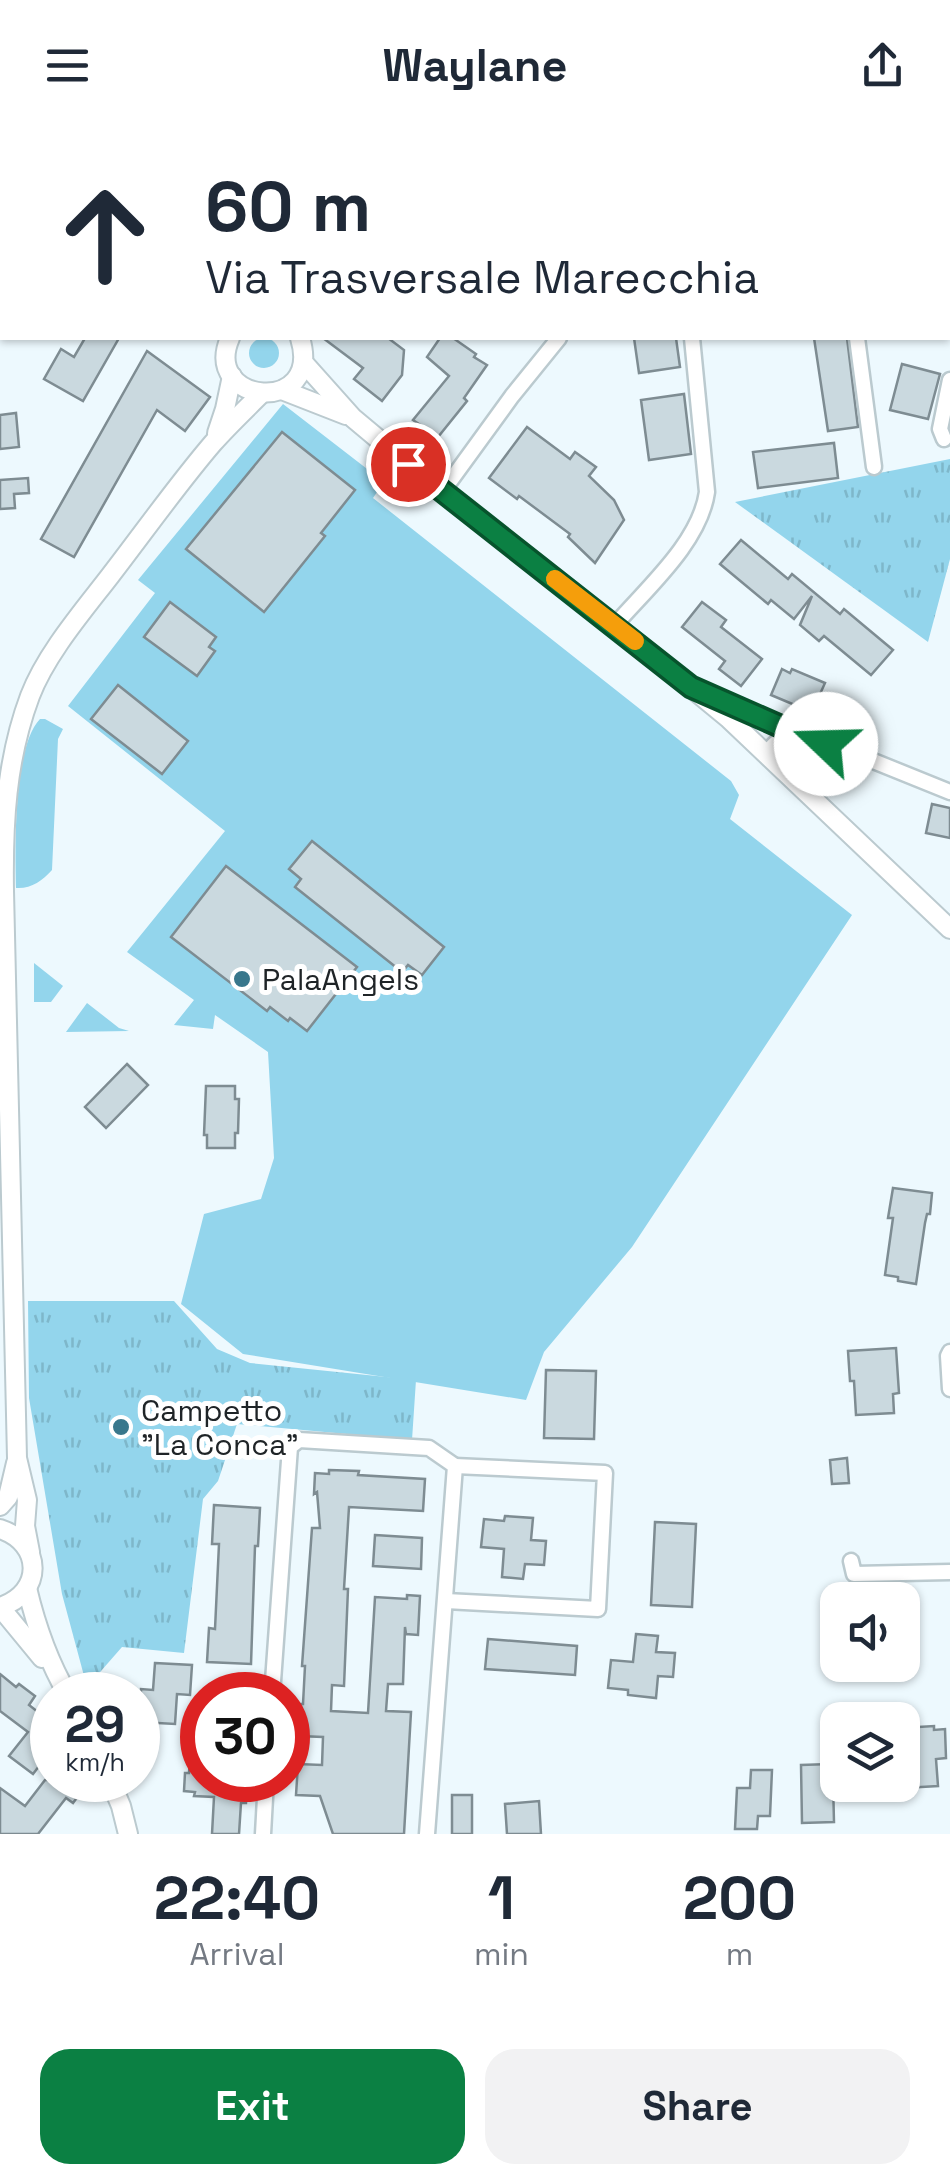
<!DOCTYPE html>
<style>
:root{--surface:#fff;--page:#f2f2f3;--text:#1f2937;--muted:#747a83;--accent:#0b8043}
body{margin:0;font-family:"Space Grotesk",sans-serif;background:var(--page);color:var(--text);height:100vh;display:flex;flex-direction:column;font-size:38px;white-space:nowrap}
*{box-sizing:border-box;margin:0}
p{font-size:32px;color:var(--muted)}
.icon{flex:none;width:55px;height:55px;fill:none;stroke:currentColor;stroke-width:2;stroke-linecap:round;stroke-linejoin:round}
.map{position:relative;height:1704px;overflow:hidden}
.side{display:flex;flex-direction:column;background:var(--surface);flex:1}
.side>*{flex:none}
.banner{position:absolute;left:0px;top:0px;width:950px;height:210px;box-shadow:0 2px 8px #0004;background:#fff;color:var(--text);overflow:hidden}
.buttons{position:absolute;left:820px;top:1452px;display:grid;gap:20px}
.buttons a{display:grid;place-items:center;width:100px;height:100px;border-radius:20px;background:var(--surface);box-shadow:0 2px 8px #0004;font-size:50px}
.speed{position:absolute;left:30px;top:1542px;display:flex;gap:20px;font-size:50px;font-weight:700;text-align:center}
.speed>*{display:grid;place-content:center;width:130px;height:130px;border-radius:50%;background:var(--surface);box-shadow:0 2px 8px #0004;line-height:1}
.speed small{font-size:25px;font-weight:400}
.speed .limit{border:15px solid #d22;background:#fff;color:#111}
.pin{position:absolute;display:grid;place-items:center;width:85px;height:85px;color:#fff;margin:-42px;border:5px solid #fff;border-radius:50%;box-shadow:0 2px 10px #0007}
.me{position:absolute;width:110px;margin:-55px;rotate:291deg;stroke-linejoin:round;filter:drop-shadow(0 0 8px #0008)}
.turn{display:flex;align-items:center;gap:35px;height:210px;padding:0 40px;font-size:45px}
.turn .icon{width:130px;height:130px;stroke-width:2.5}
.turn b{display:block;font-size:70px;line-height:85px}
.eta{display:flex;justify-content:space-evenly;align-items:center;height:170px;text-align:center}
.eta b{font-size:60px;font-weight:700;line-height:70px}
.primary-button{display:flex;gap:20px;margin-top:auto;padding:20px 40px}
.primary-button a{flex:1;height:115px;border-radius:30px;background:var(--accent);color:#fff;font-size:40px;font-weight:700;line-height:115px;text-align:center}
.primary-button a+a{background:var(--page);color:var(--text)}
header{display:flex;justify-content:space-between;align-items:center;height:130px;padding:0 40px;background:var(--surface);font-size:45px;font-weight:700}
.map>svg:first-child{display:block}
</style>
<header><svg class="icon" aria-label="menu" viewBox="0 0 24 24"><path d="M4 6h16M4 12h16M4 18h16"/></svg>Waylane<svg class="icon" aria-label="share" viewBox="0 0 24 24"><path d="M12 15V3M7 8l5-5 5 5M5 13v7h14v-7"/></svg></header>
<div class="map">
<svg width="950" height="1704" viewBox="0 0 950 1704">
<defs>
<pattern id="park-tufts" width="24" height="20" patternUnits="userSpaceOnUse" patternTransform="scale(2.5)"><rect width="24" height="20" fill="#93d5ec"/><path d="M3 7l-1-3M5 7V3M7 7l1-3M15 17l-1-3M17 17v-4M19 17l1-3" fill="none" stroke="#7eb7ca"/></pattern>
</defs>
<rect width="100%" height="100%" fill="#edf9fe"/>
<g fill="#93d5ec">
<circle cx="264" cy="223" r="15"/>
<path d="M283,274L384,352L373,368L731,651L739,665L730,689L852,785L632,1117L544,1222L526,1270L243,1224L181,1174L204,1084L261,1069L274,1028L268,922L215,885L213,899L174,895L194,870L127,822L225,701L68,576L155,463L138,450Z"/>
<path d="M40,589H45L63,599L58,609L52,740C42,751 31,759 16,758C15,719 13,617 40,589Z"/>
<path d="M34,833L63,856L51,872H34Z"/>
<path d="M87,873L119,898L129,901L66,902Z"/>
</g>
<g fill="url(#park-tufts)">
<path d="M950,329V429L928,512L735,372Z"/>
<path d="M28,1171H174L217,1219L250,1233L416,1250L412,1310L237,1294L218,1351L203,1369L184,1523L122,1517L87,1557L62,1464L29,1268Z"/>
</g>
<g fill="#cad9df" stroke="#7e8c92" stroke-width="2.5">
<path d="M85,208H119L83,271L44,249L61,219L74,227Z"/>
<path d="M323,208H388L404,220L402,245L382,271L354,249L363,238Z"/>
<path d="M440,208H453L476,224L474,227L487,235L464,268L467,271L438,307L413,290L449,246L427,227Z"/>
<path d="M634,208H676L680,237L639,243Z"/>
<path d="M814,208H847L858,297L828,301Z"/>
<path d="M147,221L210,267L185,301L157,280L74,427L41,409Z"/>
<path d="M902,234L940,244L928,289L890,280Z"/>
<path d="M684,264L691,324L649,330L641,270Z"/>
<path d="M16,283L19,317L0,319V285Z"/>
<path d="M527,297L570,329L575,322L596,337L589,346L614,370L624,390L595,433L568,407L570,404L519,366L517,369L489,348Z"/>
<path d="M282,302L355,360L321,403L325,406L264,482L186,419Z"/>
<path d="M834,313L838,348L758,358L753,322Z"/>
<path d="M28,348L29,363L14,364L15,378L0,379V350Z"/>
<path d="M741,410L788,449L792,444L840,484L844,479L893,520L871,545L824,506L819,511L800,495L812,466L794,489L771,470L768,474L720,434Z"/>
<path d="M170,472L216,507L209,517L215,521L197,546L144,507Z"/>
<path d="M702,472L726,490L721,497L762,529L741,556L719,539L725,531L682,497Z"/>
<path d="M782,539L790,543L792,539L825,553L816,573L811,571L809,581L771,565Z"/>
<path d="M118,555L188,611L162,644L91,589Z"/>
<path d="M932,674L950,678V708L926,703Z"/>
<path d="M312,711L444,817L422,845L408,835L402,842L295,757L301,749L289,739Z"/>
<path d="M226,736L357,837L307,901L290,888L288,891L270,877L267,881L171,807Z"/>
<path d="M127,934L148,955L106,998L85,977Z"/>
<path d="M206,956H235V969H239L238,1003H235V1018H207V1005H204Z"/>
<path d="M893,1058L932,1063L930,1084H927L925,1093L916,1154L898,1151V1147L885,1145L893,1088H888Z"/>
<path d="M896,1218L899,1263L893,1264L894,1283L856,1285L854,1251H850L848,1221Z"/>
<path d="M546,1240L596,1241L594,1309L544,1308Z"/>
<path d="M847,1328L849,1353L832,1354L830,1330Z"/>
<path d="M329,1340L359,1341L358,1345L425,1349L423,1381L349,1377L344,1459H348L344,1556L332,1555L331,1581L368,1583L375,1467L407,1469V1465L420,1466L418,1505L406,1504L405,1497L403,1554H388L386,1581L411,1582L404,1704H333L320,1666L296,1665L298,1634L322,1635L323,1607L299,1606L301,1574H303L305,1536H302L312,1398H320L317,1362L314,1364L315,1343L329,1344Z"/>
<path d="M214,1375L260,1378L258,1416H255L251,1534L207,1532L209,1498L215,1499L219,1414H212Z"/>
<path d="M505,1386L533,1388L531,1410L546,1411L544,1435L525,1434L523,1449L502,1447L504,1419L481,1417L484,1389L504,1391Z"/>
<path d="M655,1392L696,1394L692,1477L651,1475Z"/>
<path d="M375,1405L422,1408L421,1439L373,1436Z"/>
<path d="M636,1504L658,1506L656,1522L675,1523L673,1547L658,1546L656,1568L628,1565V1560L608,1558L611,1530L633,1532Z"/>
<path d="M488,1509L577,1516L575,1545L485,1539Z"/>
<path d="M155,1533L192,1535L190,1565L177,1564L175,1594L140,1592L141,1559L153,1560Z"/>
<path d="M0,1544L16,1557L19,1554L35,1566L29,1575L52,1593V1619L33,1644L9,1626L28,1602L0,1581Z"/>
<path d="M934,1596V1600L945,1599L946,1628L936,1629L938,1656L904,1658L902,1598Z"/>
<path d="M190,1628L202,1629V1650L248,1651L246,1673H241L239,1704H212L214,1667L194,1666L195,1662L184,1661L185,1643H189Z"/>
<path d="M830,1634V1651H833L834,1692L802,1693L801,1635Z"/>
<path d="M751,1640H772L770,1686H758L757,1699H735L737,1658H750Z"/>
<path d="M45,1650H90L73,1673L66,1668L38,1704H0V1658L25,1676Z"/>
<rect x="452" y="1665" width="20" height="39"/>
<path d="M539,1671L541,1704H507L505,1674Z"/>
</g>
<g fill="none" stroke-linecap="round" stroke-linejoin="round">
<g stroke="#bbcacf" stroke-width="19">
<g id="minor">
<path d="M667,0L668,2"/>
<path d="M738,0V2"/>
<path d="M787,0L790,2"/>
<path d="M813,2L816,0"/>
<path d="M948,95L950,96"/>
<path d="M0,145H2"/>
<path d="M857,208L874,337"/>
<path d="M944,309L940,299L950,250"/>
<path d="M443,361L512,266L559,208"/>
<path d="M615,495C647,458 700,412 707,362L692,208"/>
<path d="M705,563L800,605L851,622L950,662"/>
<path d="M800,605C784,605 775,611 767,623C789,626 811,622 833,623"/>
<path d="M815,670C807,654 809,643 819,629L831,624"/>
<path d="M950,1222L948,1226L950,1259"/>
<path d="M851,1431L854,1444L950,1442"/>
<path d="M446,1471L598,1479L605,1343L455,1336"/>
<path d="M272,1565L290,1317L299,1310L429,1318L455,1336L427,1704"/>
<path d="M263,1704L266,1650"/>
</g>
</g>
<g stroke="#bbcacf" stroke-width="22">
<g id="tertiary">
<path d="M293,2V0"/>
<path d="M230,208C201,275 324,286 300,208"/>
<path d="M303,232L353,288L408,334L615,495L728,588L950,799"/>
<path d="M282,260L346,285"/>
<path d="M217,303L225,279L232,246"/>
<path d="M0,1376L8,1367L16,1333"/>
<path d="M0,1399C43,1413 44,1463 0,1477"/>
<path d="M30,1422L25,1396L27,1370L17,1328L4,761C3,694 6,630 30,566C46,524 83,481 110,446C144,402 177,355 213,313C228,296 245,280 261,264"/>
<path d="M27,1458C36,1496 48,1531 68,1565"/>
<path d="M0,1477L42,1528"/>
<path d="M110,1650L121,1676L128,1704"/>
</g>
</g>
<use href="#minor" stroke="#fff" stroke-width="14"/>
<use href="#tertiary" stroke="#fff" stroke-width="18"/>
</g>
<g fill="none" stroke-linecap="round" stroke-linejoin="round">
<g stroke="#07532c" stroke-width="25">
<path id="route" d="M408,334L691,557L800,605L826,614"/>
</g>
<use href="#route" stroke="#0b8043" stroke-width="18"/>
<path stroke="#f59e0b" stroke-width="18" d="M555,449L635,511"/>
</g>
<g fill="#38778c" stroke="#fff" stroke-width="4">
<circle cx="242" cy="849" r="10"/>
<circle cx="121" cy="1297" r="10"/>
</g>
<g text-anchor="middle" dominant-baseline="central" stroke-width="10" stroke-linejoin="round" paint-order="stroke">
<g font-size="30" fill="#1f2427" stroke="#fff" text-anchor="start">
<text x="262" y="849">PalaAngels</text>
<text x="141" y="1280">Campetto<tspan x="141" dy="34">"La Conca"</tspan></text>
</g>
</g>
</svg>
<div class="buttons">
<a><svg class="icon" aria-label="sound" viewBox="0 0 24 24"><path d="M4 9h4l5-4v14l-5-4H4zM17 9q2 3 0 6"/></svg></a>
<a><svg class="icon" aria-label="layers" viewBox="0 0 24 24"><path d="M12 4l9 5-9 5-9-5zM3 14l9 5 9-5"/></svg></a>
</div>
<div class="speed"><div>29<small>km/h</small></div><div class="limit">30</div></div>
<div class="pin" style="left:408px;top:334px;background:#d93025"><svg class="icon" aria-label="arrive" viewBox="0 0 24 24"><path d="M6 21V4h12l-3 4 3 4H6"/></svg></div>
<svg class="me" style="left:826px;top:614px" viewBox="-20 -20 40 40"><circle r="19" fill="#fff"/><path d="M0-13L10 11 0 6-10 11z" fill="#0b8043"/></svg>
<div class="banner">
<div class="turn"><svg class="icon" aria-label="ahead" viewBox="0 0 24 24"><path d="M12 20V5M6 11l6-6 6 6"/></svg><div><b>60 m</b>Via Trasversale Marecchia</div></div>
</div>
</div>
<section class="side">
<div class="eta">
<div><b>22:40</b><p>Arrival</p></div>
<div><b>1</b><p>min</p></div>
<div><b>200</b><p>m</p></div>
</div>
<div class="primary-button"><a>Exit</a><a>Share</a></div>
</section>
